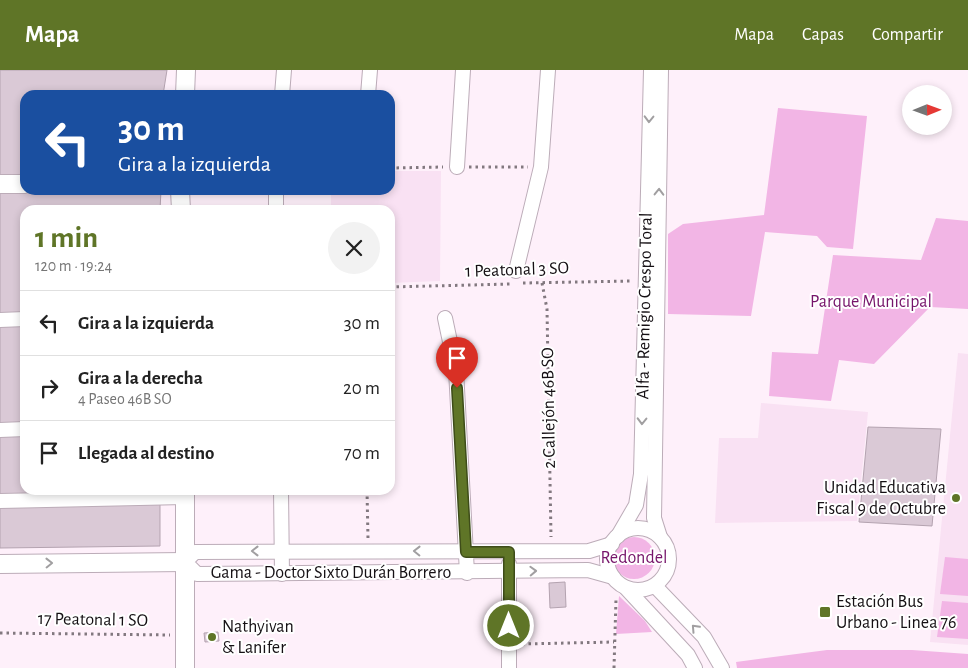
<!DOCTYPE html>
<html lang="es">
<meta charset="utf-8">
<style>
:root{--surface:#fff;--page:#f2f2f2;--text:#222;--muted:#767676;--line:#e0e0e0;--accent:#5f7527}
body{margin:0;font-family:"Alegreya Sans",sans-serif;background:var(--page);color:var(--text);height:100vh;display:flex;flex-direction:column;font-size:19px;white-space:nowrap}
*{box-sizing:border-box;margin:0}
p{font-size:16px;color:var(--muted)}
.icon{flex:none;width:28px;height:28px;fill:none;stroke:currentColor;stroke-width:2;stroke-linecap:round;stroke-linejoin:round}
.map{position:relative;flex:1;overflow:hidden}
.details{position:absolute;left:20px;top:135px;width:375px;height:290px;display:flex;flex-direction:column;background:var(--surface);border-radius:15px;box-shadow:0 2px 8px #0003}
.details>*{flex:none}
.banner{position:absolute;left:20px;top:20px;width:375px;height:105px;border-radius:15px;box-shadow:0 2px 8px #0003;background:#1a4fa0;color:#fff;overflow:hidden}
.needle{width:32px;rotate:89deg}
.fabs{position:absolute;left:902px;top:15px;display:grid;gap:10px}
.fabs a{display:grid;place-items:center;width:50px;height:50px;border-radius:50%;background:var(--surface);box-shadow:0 2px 8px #0003;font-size:25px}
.pin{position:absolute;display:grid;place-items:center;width:42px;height:42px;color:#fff;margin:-51px -21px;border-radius:50% 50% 50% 0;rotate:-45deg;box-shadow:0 0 5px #0007}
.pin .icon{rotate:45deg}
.me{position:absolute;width:55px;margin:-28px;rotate:0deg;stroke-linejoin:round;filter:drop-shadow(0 0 4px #0008)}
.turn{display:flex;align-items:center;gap:18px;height:105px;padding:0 15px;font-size:22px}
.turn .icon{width:65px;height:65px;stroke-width:2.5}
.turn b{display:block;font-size:35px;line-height:42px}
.round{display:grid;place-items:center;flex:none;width:52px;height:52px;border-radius:26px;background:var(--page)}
.head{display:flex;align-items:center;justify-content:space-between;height:85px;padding:0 15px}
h1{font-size:30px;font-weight:700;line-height:38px;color:var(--accent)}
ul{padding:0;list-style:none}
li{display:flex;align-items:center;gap:15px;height:65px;padding:0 15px;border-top:1px solid var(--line)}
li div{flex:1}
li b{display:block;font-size:19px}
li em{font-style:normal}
header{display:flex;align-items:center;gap:30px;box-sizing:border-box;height:70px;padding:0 25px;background:var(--accent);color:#fff}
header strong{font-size:24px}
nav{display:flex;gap:28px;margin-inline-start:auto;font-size:18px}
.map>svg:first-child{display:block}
</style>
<header>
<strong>Mapa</strong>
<nav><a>Mapa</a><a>Capas</a><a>Compartir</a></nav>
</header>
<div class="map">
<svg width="968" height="598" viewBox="0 0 968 598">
<rect width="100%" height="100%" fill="#fef0fa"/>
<g fill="#f9e1f3">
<path d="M390,101H441L440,211L390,213V140H331V120H390Z"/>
<path d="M958,283L968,284V575L930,572Z"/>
<path d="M761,333L868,342L857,451L715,453L719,368H758Z"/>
</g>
<g fill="#f2b5e5">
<path d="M778,38L867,46L853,179L827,177L817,166L765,162L751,246L668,244V164L683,154L764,145Z"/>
<path d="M936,148L968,151V239L930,237L874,294L839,290L831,331L769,326L772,282L818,284L833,185L921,190Z"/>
<circle cx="634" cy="488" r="21"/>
<path d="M945,487L968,489V526L940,524Z"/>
<path d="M619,526L645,551L652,562L616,564Z"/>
<path d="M942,531L968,533V569L937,567Z"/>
<path d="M827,580H912L968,584V598H737L736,592Z"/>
</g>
<g fill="#dac9d6" stroke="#b4a3b0">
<path d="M0,0H167L163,25H25V120H161L160,140H25V420H160V476L0,478Z"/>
<path d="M868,357L941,359L932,456L859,452Z"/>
<path d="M565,512L566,537L550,538L549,513Z"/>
<path d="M218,562L219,571L205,572L204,563Z"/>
</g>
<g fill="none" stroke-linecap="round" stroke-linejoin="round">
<g stroke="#bcacb8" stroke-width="16">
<g id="minor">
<path d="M282,25L284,0"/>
<path d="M368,25L370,0"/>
<path d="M457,97L463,0"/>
<path d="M276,140V120"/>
<path d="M516,201L541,97L548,0"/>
<path d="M445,248L456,300L467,503"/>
<path d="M0,250L25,249"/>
<path d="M0,360L25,359"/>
<path d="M281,420L282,504"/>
<path d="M0,431L185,427"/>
<circle cx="638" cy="489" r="31"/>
<path d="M618,466L636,435L641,404L651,0"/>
<path d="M660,467L654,448L661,0"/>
<path d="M612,474L589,481L195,482L185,492L197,504L588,500L613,507"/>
<path d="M509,494V598"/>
<path d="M655,516L704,567L722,598"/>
<path d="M626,518L688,585L695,598"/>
</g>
</g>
<g stroke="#bcacb8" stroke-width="20">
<g id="tertiary">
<path d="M185,25L186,0"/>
<path d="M0,114H25"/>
<path d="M180,120L181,140"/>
<path d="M185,420V598"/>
<path d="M0,494L185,492"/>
</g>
</g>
<g stroke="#82787f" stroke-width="3" stroke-dasharray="2.5 4" stroke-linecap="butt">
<path d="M469,97H528"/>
<path d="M390,98L443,97"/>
<path d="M523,213L632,211"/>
<path d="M542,213L547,239L551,467"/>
<path d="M390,217L510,214"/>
<path d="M367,420L368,469"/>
<path d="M0,563L170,565"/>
<path d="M522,574L614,572"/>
<path d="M614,598L616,529"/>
</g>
<use href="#minor" stroke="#fff" stroke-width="14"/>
<use href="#tertiary" stroke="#fff" stroke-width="18"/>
</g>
<defs><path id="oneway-chevron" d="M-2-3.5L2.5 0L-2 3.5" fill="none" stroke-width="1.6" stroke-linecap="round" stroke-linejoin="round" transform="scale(1.25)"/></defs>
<g stroke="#a19fa1">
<use href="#oneway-chevron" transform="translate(649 49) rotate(91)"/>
<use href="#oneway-chevron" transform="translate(659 122) rotate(-89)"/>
<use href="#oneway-chevron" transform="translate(642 351) rotate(91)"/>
<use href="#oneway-chevron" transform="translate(255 481) rotate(180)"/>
<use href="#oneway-chevron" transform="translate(417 481) rotate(-179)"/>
<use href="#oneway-chevron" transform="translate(49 493) rotate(-1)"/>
<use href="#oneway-chevron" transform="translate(533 501) rotate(-2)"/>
<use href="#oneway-chevron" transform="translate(695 558) rotate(-133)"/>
</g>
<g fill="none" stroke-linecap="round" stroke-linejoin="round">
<g stroke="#3e4c19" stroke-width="12">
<path id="route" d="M457,318L466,482H509V556"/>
</g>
<use href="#route" stroke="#5f7527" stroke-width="9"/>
</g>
<g fill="#5f7527" stroke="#fff" stroke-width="2">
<circle cx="956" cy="428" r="5"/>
<rect x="819" y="536" width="12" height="12" rx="2.5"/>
<circle cx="212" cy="567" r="5"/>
</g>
<g text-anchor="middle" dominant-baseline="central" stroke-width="4" stroke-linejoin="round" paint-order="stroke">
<g font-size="18" fill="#151014" stroke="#fff">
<text transform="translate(517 200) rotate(-2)">1 Peatonal 3 SO</text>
<text transform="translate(645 236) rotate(-89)">Alfa - Remigio Crespo Toral</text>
<text transform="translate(549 338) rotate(-91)">2 Callejón 46B SO</text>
<text x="331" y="503">Gama - Doctor Sixto Durán Borrero</text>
<text transform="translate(93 550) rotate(1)">17 Peatonal 1 SO</text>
</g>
<g font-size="18" fill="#76146a" stroke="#fff">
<text x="871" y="232">Parque Municipal</text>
<text x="634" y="488">Redondel</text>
</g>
<g font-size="18" fill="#151014" stroke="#fff" text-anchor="start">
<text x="946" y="418" text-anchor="end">Unidad Educativa<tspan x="946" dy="21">Fiscal 9 de Octubre</tspan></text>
<text x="836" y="532">Estación Bus<tspan x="836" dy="21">Urbano - Linea 76</tspan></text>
<text x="222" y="557">Nathyivan<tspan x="222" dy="21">&amp; Lanifer</tspan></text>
</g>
</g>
</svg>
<div class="fabs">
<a><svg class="needle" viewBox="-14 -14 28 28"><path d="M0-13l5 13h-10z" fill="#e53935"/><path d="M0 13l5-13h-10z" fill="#767676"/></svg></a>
</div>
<div class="pin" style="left:457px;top:318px;background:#d93025"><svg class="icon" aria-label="arrive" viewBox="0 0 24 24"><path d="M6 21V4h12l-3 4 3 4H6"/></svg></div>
<svg class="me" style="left:509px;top:556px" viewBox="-20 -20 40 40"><circle r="17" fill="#5f7527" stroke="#fff" stroke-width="3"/><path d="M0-11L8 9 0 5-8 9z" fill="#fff"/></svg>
<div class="banner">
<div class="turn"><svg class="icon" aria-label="left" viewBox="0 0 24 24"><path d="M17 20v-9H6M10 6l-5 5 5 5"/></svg><div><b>30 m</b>Gira a la izquierda</div></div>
</div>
<section class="details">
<div class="head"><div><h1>1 min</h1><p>120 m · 19:24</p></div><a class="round"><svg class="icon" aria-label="close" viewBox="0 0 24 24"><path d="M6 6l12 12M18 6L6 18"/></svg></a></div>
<ul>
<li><svg class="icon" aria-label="left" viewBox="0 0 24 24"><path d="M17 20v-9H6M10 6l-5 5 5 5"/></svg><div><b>Gira a la izquierda</b></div><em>30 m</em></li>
<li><svg class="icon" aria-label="right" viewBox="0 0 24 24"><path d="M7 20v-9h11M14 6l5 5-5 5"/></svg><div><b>Gira a la derecha</b><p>4 Paseo 46B SO</p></div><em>20 m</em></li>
<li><svg class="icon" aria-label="arrive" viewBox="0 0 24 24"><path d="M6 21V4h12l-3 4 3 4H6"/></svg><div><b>Llegada al destino</b></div><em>70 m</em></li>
</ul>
</section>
</div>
